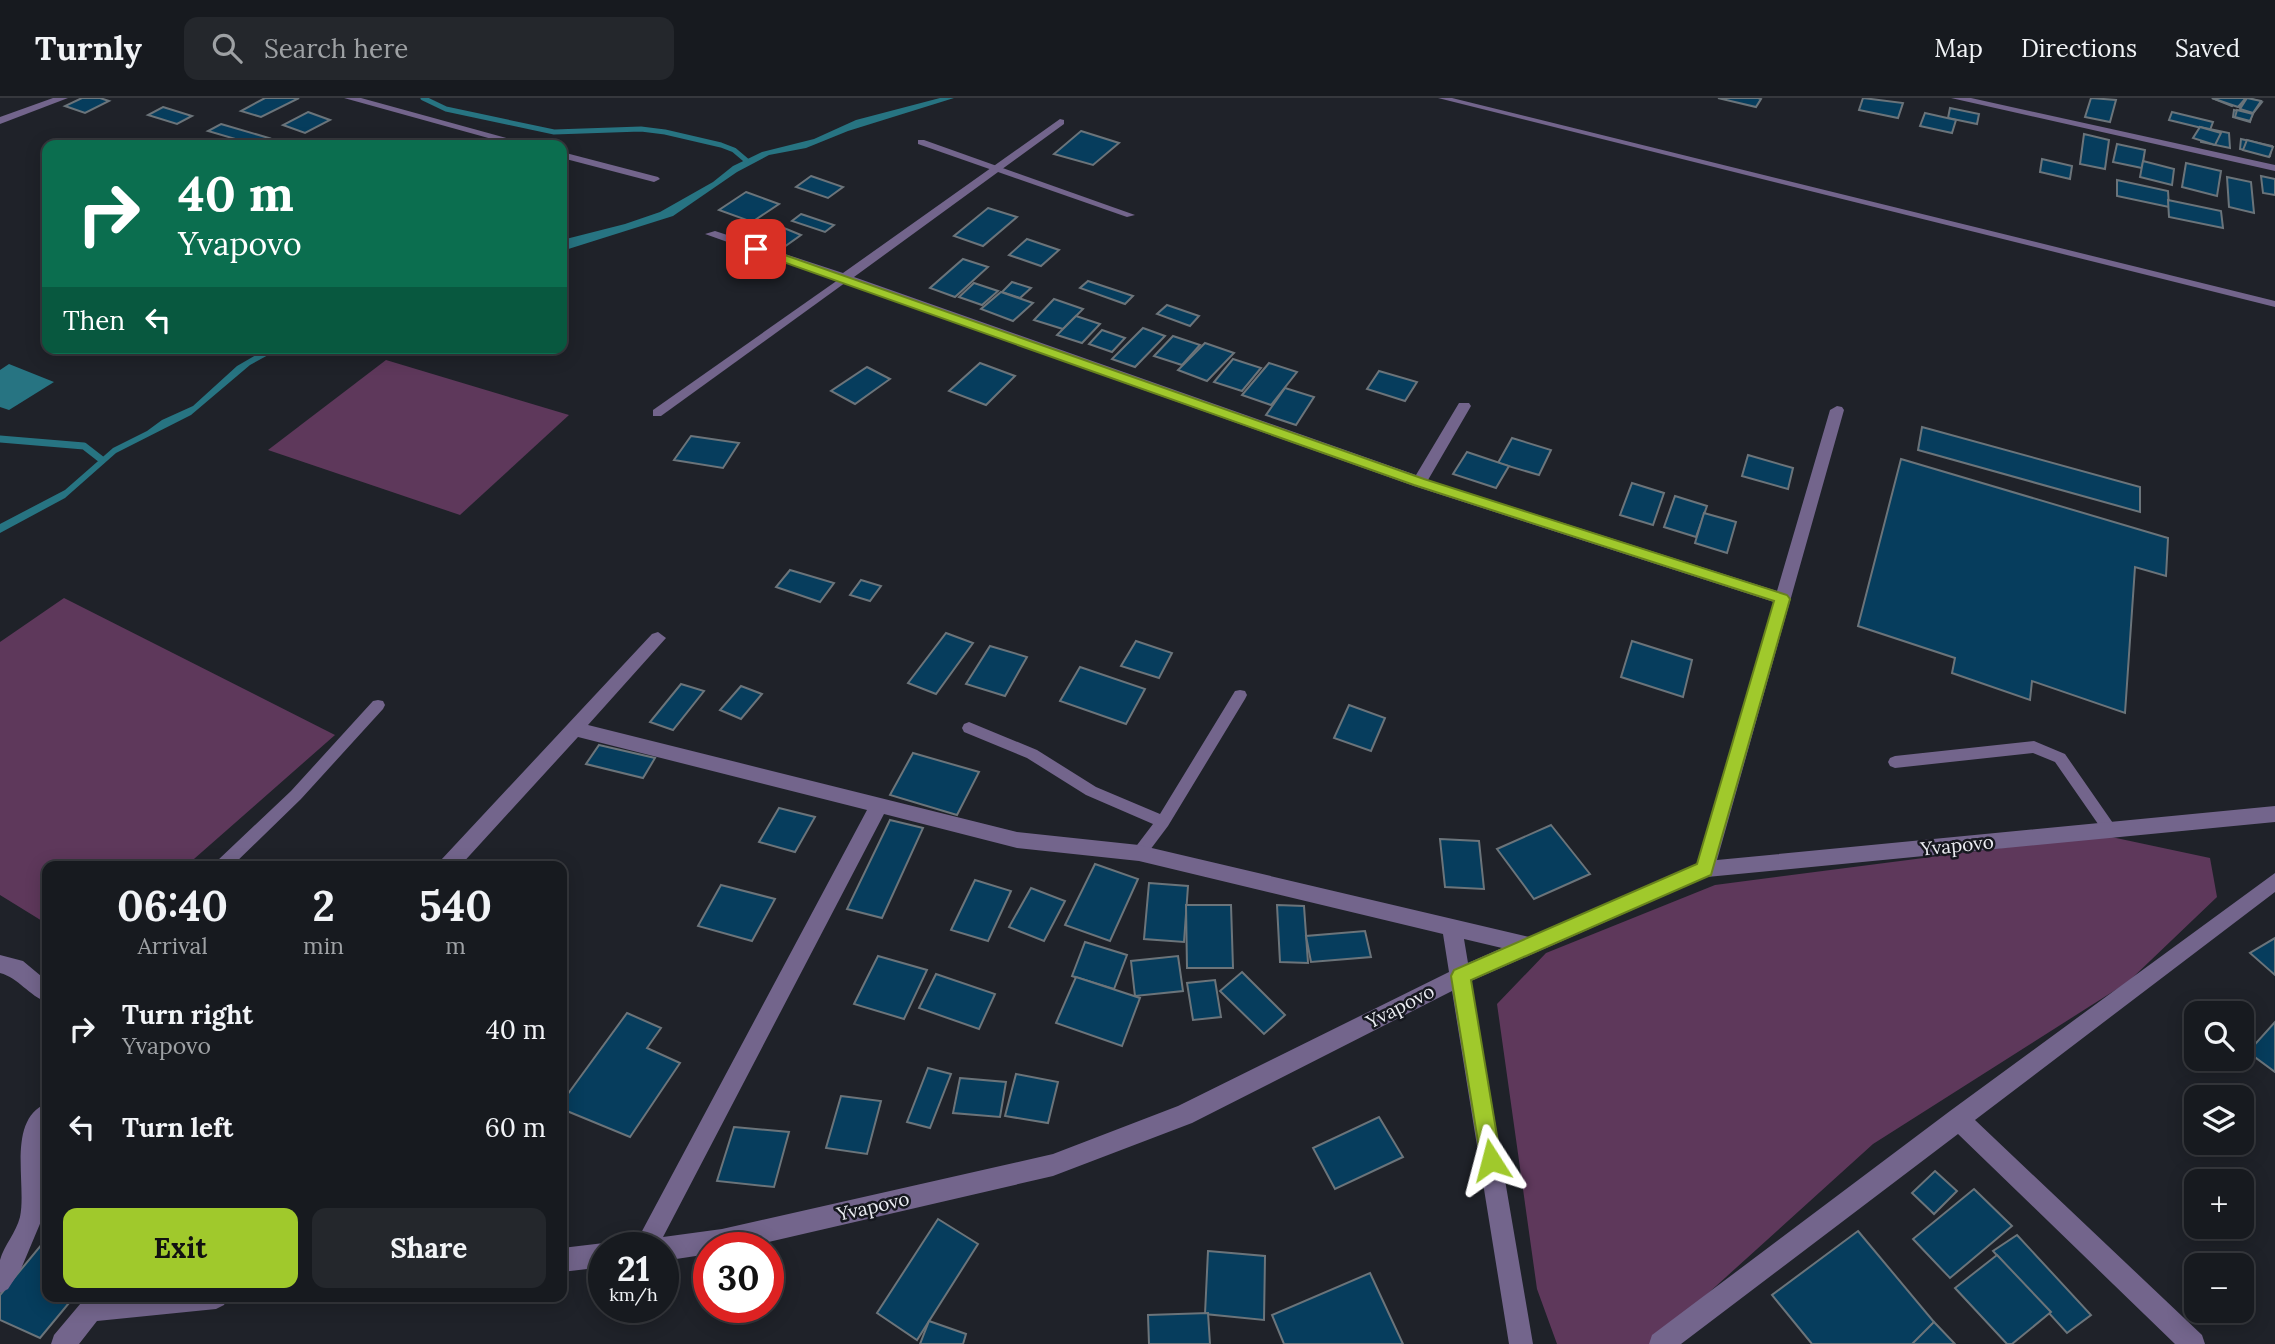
<!DOCTYPE html>
<meta charset="utf-8">
<style>
:root{--surface:#171a1f;--page:#24272c;--text:#f1f3f6;--muted:#9ea1a4;--line:#36383d;--accent:#a0c92c}
body{margin:0;font-family:Lora,serif;background:var(--page);color:var(--text);height:100vh;display:flex;flex-direction:column;font-size:26px;white-space:nowrap}
*{box-sizing:border-box;margin:0}
p{font-size:23px;color:var(--muted)}
.icon{flex:none;width:38px;height:38px;fill:none;stroke:currentColor;stroke-width:2;stroke-linecap:round;stroke-linejoin:round}
.map{position:relative;flex:1;overflow:hidden}
.details{position:absolute;left:42px;top:763px;width:525px;height:441px;display:flex;flex-direction:column;background:var(--surface);border-radius:14px;box-shadow:0 4px 18px #0003,0 0 0 2px var(--line)}
.details>*{flex:none}
.guide{position:absolute;left:42px;top:42px;width:525px;height:214px;border-radius:14px;box-shadow:0 4px 18px #0003,0 0 0 2px var(--line);background:#0b6e4f;color:#fff;overflow:hidden}
.controls{position:absolute;left:2184px;top:903px;display:grid;gap:14px}
.controls a{display:grid;place-items:center;width:70px;height:70px;border-radius:14px;background:var(--surface);box-shadow:0 4px 18px #0003,0 0 0 2px var(--line);font-size:35px}
.speed{position:absolute;left:588px;top:1134px;display:flex;gap:14px;font-size:35px;font-weight:700;text-align:center}
.speed>*{display:grid;place-content:center;width:91px;height:91px;border-radius:50%;background:var(--surface);box-shadow:0 4px 18px #0003,0 0 0 2px var(--line);line-height:1}
.speed small{font-size:18px;font-weight:400}
.speed .limit{border:10px solid #d22;background:#fff;color:#111}
.pin{position:absolute;display:grid;place-items:center;width:60px;height:60px;color:#fff;margin:-30px;border-radius:14px;box-shadow:0 4px 10px #0006}
.me{position:absolute;width:77px;margin:-38px;rotate:351deg;stroke-linejoin:round;filter:drop-shadow(0 0 5px #0008)}
.turn{display:flex;align-items:center;gap:24px;height:147px;padding:0 21px;font-size:32px}
.turn .icon{width:91px;height:91px;stroke-width:2.5}
.turn b{display:block;font-size:49px;line-height:60px}
.then{display:flex;align-items:center;height:66px;padding:0 21px;background:#0003;gap:14px;font-size:26px}
.eta{display:flex;justify-content:space-evenly;align-items:center;height:119px;text-align:center}
.eta b{font-size:42px;font-weight:700;line-height:49px}
.button{display:flex;gap:14px;margin-top:auto;padding:14px 21px}
.button a{flex:1;height:80px;border-radius:14px;background:var(--accent);color:#111;font-size:28px;font-weight:700;line-height:80px;text-align:center}
.button a+a{background:var(--page);color:var(--text)}
ul{padding:0;list-style:none}
li{display:flex;align-items:center;gap:21px;height:98px;padding:0 21px}
li div{flex:1}
li b{display:block;font-size:26px}
li em{font-style:normal}
header{display:flex;align-items:center;gap:42px;box-sizing:border-box;height:98px;padding:0 35px;background:var(--surface);border-bottom:2px solid var(--line)}
header strong{font-size:33px}
nav{display:flex;gap:38px;margin-inline-start:auto;font-size:24px}
.search{width:490px;height:63px;background:var(--page);display:flex;align-items:center;gap:18px;box-sizing:border-box;padding:0 24px;border-radius:14px;color:var(--muted);font-size:26px}
.map>svg:first-child{display:block}
</style>
<header>
<strong>Turnly</strong>
<div class="search"><svg class="icon" aria-label="search" viewBox="0 0 24 24"><circle cx="10" cy="10" r="6"/><path d="M15 15l6 6"/></svg>Search here</div>
<nav><a>Map</a><a>Directions</a><a>Saved</a></nav>
</header>
<div class="map">
<svg width="2275" height="1246" viewBox="0 0 2275 1246">
<rect width="100%" height="100%" fill="#1f2229"/>
<g fill="#5e385b">
<path d="M386,262L569,317L460,417L268,352Z"/>
<path d="M64,500L335,637L186,768H47V826L0,797V544Z"/>
<path d="M2102,737L2210,760L2217,799L2128,884L1873,1046L1652,1246H1557L1537,1191L1497,906L1546,855L1715,787Z"/>
</g>
<g fill="#277482">
<path d="M940,0H954L848,33L806,50L769,57L737,74L673,118L562,153V142L625,126L660,114L713,84L733,68L762,54L814,41L856,22Z"/>
<path d="M268,250H281L250,267L191,317L116,355L65,400L0,435V426L65,392L113,350L147,333L162,322L193,308L237,268Z"/>
<path d="M9,266L54,284L9,312L0,309V272Z"/>
</g>
<g fill="none" stroke-linecap="round" stroke-linejoin="round">
<path stroke="#277482" stroke-width="5" d="M423,0L446,11L554,34L641,31L665,34L721,47L734,52L747,63"/>
<path stroke="#277482" stroke-width="7" d="M0,341L84,348L102,362"/>
</g>
<g fill="#063d5d" stroke="#6b747a" stroke-width="2">
<path d="M82,0H100L109,3L85,15L65,8Z"/>
<path d="M265,0H299L261,19L241,13Z"/>
<path d="M1718,0H1758L1761,1L1756,9Z"/>
<path d="M1863,0L1903,5L1898,20L1859,12Z"/>
<path d="M2091,0L2116,2L2110,24L2085,19Z"/>
<path d="M2212,0H2241L2232,8Z"/>
<path d="M2212,0H2246L2238,9Z"/>
<path d="M2246,0H2248L2262,4L2254,14L2239,9Z"/>
<path d="M2247,0L2261,3L2253,15L2240,11Z"/>
<path d="M163,9L192,18L177,26L148,17Z"/>
<path d="M1950,10L1979,16L1977,26L1948,20Z"/>
<path d="M2234,12L2252,16L2250,24L2233,19Z"/>
<path d="M2237,12L2253,16L2250,23L2235,19Z"/>
<path d="M308,14L330,22L305,35L283,27Z"/>
<path d="M2172,14L2213,24L2210,32L2169,22Z"/>
<path d="M1925,15L1956,22L1952,35L1920,28Z"/>
<path d="M221,26L269,40L256,47L208,33Z"/>
<path d="M2200,29L2229,35L2230,50L2201,44Z"/>
<path d="M2200,29L2221,35L2215,47L2193,40Z"/>
<path d="M1081,33L1119,45L1093,67L1054,56Z"/>
<path d="M2084,36L2109,42L2105,71L2080,66Z"/>
<path d="M2241,41L2272,48L2270,58L2240,51Z"/>
<path d="M2247,42L2273,49L2269,59L2243,52Z"/>
<path d="M2117,46L2145,52L2142,70L2113,64Z"/>
<path d="M2042,61L2072,68L2070,81L2040,74Z"/>
<path d="M2143,63L2174,71L2172,87L2140,79Z"/>
<path d="M2186,65L2221,73L2217,98L2182,89Z"/>
<path d="M811,78L843,89L828,100L796,89Z"/>
<path d="M2261,78L2275,81V97L2263,95Z"/>
<path d="M2227,79L2251,84L2254,115L2229,109Z"/>
<path d="M2117,82L2168,93L2169,109L2117,98Z"/>
<path d="M746,94L779,106L752,124L719,112Z"/>
<path d="M2168,102L2221,113L2223,130L2169,119Z"/>
<path d="M988,110L1017,119L983,148L954,138Z"/>
<path d="M801,116L834,127L825,134L792,123Z"/>
<path d="M779,128L801,137L784,149L762,139Z"/>
<path d="M1027,141L1059,152L1041,168L1009,157Z"/>
<path d="M963,161L988,169L955,199L930,190Z"/>
<path d="M1088,183L1133,198L1125,206L1080,190Z"/>
<path d="M1012,184L1031,190L1020,200L1002,194Z"/>
<path d="M974,185L998,193L982,207L959,199Z"/>
<path d="M1001,194L1033,205L1013,223L981,211Z"/>
<path d="M1054,201L1083,211L1063,231L1034,222Z"/>
<path d="M1167,207L1199,218L1190,228L1157,216Z"/>
<path d="M1076,218L1100,226L1082,245L1057,237Z"/>
<path d="M1143,230L1165,238L1135,269L1112,261Z"/>
<path d="M1102,232L1125,240L1112,254L1089,246Z"/>
<path d="M1173,238L1200,247L1182,267L1154,258Z"/>
<path d="M1205,245L1234,255L1207,283L1178,272Z"/>
<path d="M1233,261L1261,270L1242,293L1214,284Z"/>
<path d="M980,265L1015,278L986,307L949,293Z"/>
<path d="M1269,265L1297,274L1271,307L1242,297Z"/>
<path d="M867,269L890,281L855,306L831,293Z"/>
<path d="M1379,273L1417,284L1405,303L1367,291Z"/>
<path d="M1285,290L1314,299L1296,327L1266,317Z"/>
<path d="M1922,329L2140,389V414L1918,352Z"/>
<path d="M691,338L739,345L723,370L674,362Z"/>
<path d="M1512,340L1551,352L1539,377L1498,365Z"/>
<path d="M1467,354L1509,368L1496,390L1453,376Z"/>
<path d="M1748,357L1793,370L1788,391L1742,378Z"/>
<path d="M1901,361L2168,440L2166,478L2135,469L2125,615L2032,583L2030,602L1952,575L1955,560L1858,528Z"/>
<path d="M1632,385L1664,395L1653,427L1620,417Z"/>
<path d="M1675,398L1707,408L1696,439L1664,429Z"/>
<path d="M1704,415L1736,424L1727,455L1695,445Z"/>
<path d="M790,472L834,485L820,504L776,489Z"/>
<path d="M861,482L881,488L870,503L850,497Z"/>
<path d="M946,535L973,545L936,596L908,585Z"/>
<path d="M1136,543L1172,555L1159,580L1121,568Z"/>
<path d="M1632,543L1692,562L1683,599L1621,579Z"/>
<path d="M990,548L1027,559L1005,598L966,586Z"/>
<path d="M1080,569L1145,591L1126,626L1060,603Z"/>
<path d="M681,586L704,593L673,632L650,624Z"/>
<path d="M741,588L762,596L741,621L720,612Z"/>
<path d="M1349,607L1385,620L1371,653L1334,640Z"/>
<path d="M599,647L655,660L643,680L586,666Z"/>
<path d="M913,655L979,674L957,717L890,697Z"/>
<path d="M779,710L815,719L795,754L759,744Z"/>
<path d="M890,722L923,730L882,820L847,811Z"/>
<path d="M1551,727L1590,776L1534,801L1497,751Z"/>
<path d="M1440,741L1479,743L1484,791L1445,789Z"/>
<path d="M1095,766L1138,781L1110,843L1065,827Z"/>
<path d="M975,782L1011,793L988,843L951,832Z"/>
<path d="M1149,785L1188,788L1184,844L1144,841Z"/>
<path d="M721,787L775,801L752,843L698,828Z"/>
<path d="M1031,790L1065,803L1044,843L1009,829Z"/>
<path d="M1186,807H1231L1233,870H1187Z"/>
<path d="M1277,807L1304,808L1308,865L1280,864Z"/>
<path d="M1365,833L1371,859L1311,864L1306,838Z"/>
<path d="M2275,840V877L2250,855Z"/>
<path d="M1085,844L1127,857L1114,891L1072,878Z"/>
<path d="M878,858L927,872L904,921L854,906Z"/>
<path d="M1178,858L1183,893L1135,898L1131,863Z"/>
<path d="M1242,874L1285,917L1264,936L1220,893Z"/>
<path d="M936,876L995,896L979,931L919,910Z"/>
<path d="M1076,879L1140,900L1122,948L1056,925Z"/>
<path d="M1215,882L1221,919L1193,922L1187,885Z"/>
<path d="M627,915L661,930L647,950L680,965L630,1039L562,1011V1004Z"/>
<path d="M2275,924V974L2248,954Z"/>
<path d="M928,970L951,976L930,1030L907,1024Z"/>
<path d="M1016,976L1058,984L1048,1025L1005,1018Z"/>
<path d="M960,980L1006,984L1000,1019L953,1015Z"/>
<path d="M841,998L881,1003L867,1056L826,1050Z"/>
<path d="M1379,1019L1403,1059L1335,1091L1313,1050Z"/>
<path d="M734,1029L789,1034L774,1089L717,1083Z"/>
<path d="M1935,1073L1957,1093L1934,1116L1912,1095Z"/>
<path d="M1974,1091L2012,1128L1950,1180L1913,1141Z"/>
<path d="M938,1121L978,1146L917,1242L877,1215Z"/>
<path d="M1858,1133L1934,1224L1916,1246H1812L1772,1197Z"/>
<path d="M2017,1137L2091,1217L2067,1235L1993,1153Z"/>
<path d="M47,1140V1199H74L40,1240L0,1222V1197Z"/>
<path d="M1208,1153L1265,1158L1264,1222L1205,1216Z"/>
<path d="M1997,1157L2051,1214L2012,1246H2007L1955,1190Z"/>
<path d="M1370,1175L1403,1246H1284L1272,1217Z"/>
<path d="M1208,1215L1210,1246H1149L1148,1217Z"/>
<path d="M929,1223L966,1236L963,1246H920Z"/>
<path d="M1934,1224L1955,1246H1912Z"/>
</g>
<g fill="none" stroke-linecap="round" stroke-linejoin="round">
<g fill="#73658c" fill-rule="evenodd">
<path d="M1438,0H1452L2275,203V209Z"/>
<path d="M918,42H924L1135,117L1127,119L918,46Z"/>
<path d="M845,177L850,180L849,182L661,318H653V312Z"/>
<path d="M1240,592L1245,593L1247,597L1245,601L1168,728L1144,760L1139,761L1134,760L1131,755L1153,726L1086,697L1027,660L964,634L962,630L964,626L969,624L1037,652L1096,689L1160,716L1235,593Z"/>
<path d="M378,602L383,603L385,607L383,611L301,701L232,768H214L217,763L291,693L373,603Z"/>
<path d="M2034,643L2065,656L2115,728L2117,732L2115,736L2110,738L2105,736L2055,664L2033,655L1895,670L1890,668L1888,664L1890,660L1895,658Z"/>
</g>
<g fill="#73658c" fill-rule="evenodd">
<path d="M53,0H68L0,26V19Z"/>
<path d="M344,0H361L532,47H514Z"/>
<path d="M1951,0H1971L2275,67V73Z"/>
<path d="M1060,21L1064,22V26L854,179L1416,377L1459,305H1469L1471,308L1428,382L1777,493L1830,312L1837,308L1842,309L1844,312L1717,762L2275,708V724L1707,779L1471,883L1533,1246H1509L1452,893L1192,1025L1053,1078L743,1150H709V1156L663,1163V1150H633L867,712L578,639L460,768H439L441,762L652,536L658,534L666,540L588,627L1017,734L1139,747L1529,839L1697,766L1774,504L1414,388L705,136L715,133L843,175ZM884,716L1017,750L1139,763L1443,836L1449,874L1178,1008L1053,1056L722,1131L663,1139ZM1464,841L1502,850L1468,865Z"/>
<path d="M562,54L658,79L660,81L654,84L562,60Z"/>
<path d="M2275,775V794L1975,1022L2202,1237L2205,1246H2175L1958,1036L1681,1246H1649L1652,1237L1950,1013Z"/>
<path d="M0,857L23,863L47,883V904C29,898 19,880 0,875Z"/>
<path d="M47,1005V1035L42,1048L45,1098L42,1121L21,1171L8,1191L0,1195C0,1185 0,1172 0,1162C4,1147 16,1135 20,1119C27,1086 6,1022 47,1005Z"/>
<path d="M604,1145L613,1150H604V1169L562,1174V1150Z"/>
<path d="M86,1199H228L224,1207L216,1211L97,1223L79,1246H51L54,1237Z"/>
</g>
</g>
<path fill="#a0c92c" stroke="#68831d" stroke-width="2" d="M756,147L1424,381L1787,497L1790,501L1711,777L1471,882L1501,1062L1498,1069L1491,1072L1484,1069L1481,1062L1451,878L1454,872L1697,766L1774,503L1414,387L752,153L750,151Z"/>
<g text-anchor="middle" dominant-baseline="central" stroke-width="5" stroke-linejoin="round" paint-order="stroke">
<g font-size="19" fill="#ebedf2" stroke="#16181f">
<text transform="translate(1957 747) rotate(-6)">Yvapovo</text>
<text transform="translate(1400 908) rotate(-27)">Yvapovo</text>
<text transform="translate(873 1108) rotate(-13)">Yvapovo</text>
</g>
</g>
</svg>
<div class="controls">
<a><svg class="icon" aria-label="search" viewBox="0 0 24 24"><circle cx="10" cy="10" r="6"/><path d="M15 15l6 6"/></svg></a>
<a><svg class="icon" aria-label="layers" viewBox="0 0 24 24"><path d="M12 4l9 5-9 5-9-5zM3 14l9 5 9-5"/></svg></a>
<a>+</a>
<a>−</a>
</div>
<div class="speed"><div>21<small>km/h</small></div><div class="limit">30</div></div>
<div class="pin" style="left:756px;top:151px;background:#d93025"><svg class="icon" aria-label="arrive" viewBox="0 0 24 24"><path d="M6 21V4h12l-3 4 3 4H6"/></svg></div>
<svg class="me" style="left:1491px;top:1062px" viewBox="-20 -20 40 40"><path d="M0-17L14 15 0 8-14 15z" fill="#a0c92c" stroke="#fff" stroke-width="4"/></svg>
<div class="guide">
<div class="turn"><svg class="icon" aria-label="right" viewBox="0 0 24 24"><path d="M7 20v-9h11M14 6l5 5-5 5"/></svg><div><b>40 m</b>Yvapovo</div></div>
<div class="then">Then<svg class="icon" aria-label="left" viewBox="0 0 24 24"><path d="M17 20v-9H6M10 6l-5 5 5 5"/></svg></div>
</div>
<section class="details">
<div class="eta">
<div><b>06:40</b><p>Arrival</p></div>
<div><b>2</b><p>min</p></div>
<div><b>540</b><p>m</p></div>
</div>
<ul>
<li><svg class="icon" aria-label="right" viewBox="0 0 24 24"><path d="M7 20v-9h11M14 6l5 5-5 5"/></svg><div><b>Turn right</b><p>Yvapovo</p></div><em>40 m</em></li>
<li><svg class="icon" aria-label="left" viewBox="0 0 24 24"><path d="M17 20v-9H6M10 6l-5 5 5 5"/></svg><div><b>Turn left</b></div><em>60 m</em></li>
</ul>
<div class="button"><a>Exit</a><a>Share</a></div>
</section>
</div>
